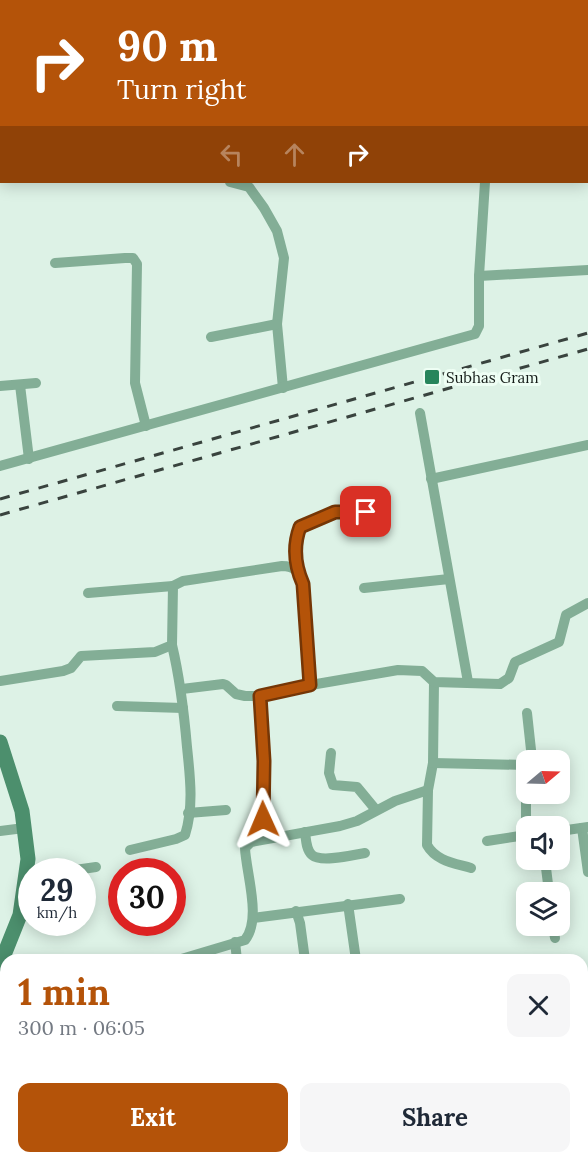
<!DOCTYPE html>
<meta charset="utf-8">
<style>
:root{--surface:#fff;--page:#f6f6f7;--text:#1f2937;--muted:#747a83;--accent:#b45309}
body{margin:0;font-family:Lora,serif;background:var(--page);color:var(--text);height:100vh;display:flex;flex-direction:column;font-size:22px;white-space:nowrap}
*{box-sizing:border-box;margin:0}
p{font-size:20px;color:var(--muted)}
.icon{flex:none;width:33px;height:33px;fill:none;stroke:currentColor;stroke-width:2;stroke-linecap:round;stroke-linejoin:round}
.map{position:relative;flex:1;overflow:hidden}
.details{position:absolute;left:0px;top:954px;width:588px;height:210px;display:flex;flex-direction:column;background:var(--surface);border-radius:18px 18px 0 0;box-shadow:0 3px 15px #0003}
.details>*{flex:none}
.banner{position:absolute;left:0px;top:0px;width:588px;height:183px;box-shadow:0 3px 15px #0003;background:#b45309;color:#fff;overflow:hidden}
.needle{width:39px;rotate:71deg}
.tools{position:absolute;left:516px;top:750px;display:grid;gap:12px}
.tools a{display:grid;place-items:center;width:54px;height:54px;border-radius:12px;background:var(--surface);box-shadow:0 3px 15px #0003;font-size:30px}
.speed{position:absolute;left:18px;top:858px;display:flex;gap:12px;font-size:30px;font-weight:700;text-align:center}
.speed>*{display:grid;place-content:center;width:78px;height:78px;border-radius:50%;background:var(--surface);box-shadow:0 3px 15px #0003;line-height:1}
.speed small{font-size:15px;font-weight:400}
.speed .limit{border:9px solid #d22;background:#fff;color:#111}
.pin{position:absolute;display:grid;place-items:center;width:51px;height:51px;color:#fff;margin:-26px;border-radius:12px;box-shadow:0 3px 9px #0006}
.me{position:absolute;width:66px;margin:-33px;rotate:359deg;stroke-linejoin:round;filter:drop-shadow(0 0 4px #0008)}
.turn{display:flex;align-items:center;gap:21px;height:126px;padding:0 18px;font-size:27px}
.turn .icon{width:78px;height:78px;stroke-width:2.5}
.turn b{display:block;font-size:42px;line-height:51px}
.lanes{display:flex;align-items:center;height:57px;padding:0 18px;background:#0003;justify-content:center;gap:30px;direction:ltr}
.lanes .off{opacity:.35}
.round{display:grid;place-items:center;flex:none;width:63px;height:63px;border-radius:12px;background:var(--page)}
.head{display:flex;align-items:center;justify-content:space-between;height:102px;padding:0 18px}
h1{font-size:36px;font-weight:700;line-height:45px;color:var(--accent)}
.primary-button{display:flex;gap:12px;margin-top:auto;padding:12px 18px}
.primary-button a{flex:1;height:69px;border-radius:12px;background:var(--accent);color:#fff;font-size:24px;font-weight:700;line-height:69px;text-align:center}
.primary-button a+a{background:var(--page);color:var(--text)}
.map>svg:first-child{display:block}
</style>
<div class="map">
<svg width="588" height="1164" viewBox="0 0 588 1164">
<rect width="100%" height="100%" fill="#ddf2e6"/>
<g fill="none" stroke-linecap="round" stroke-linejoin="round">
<g stroke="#83ae96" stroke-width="10">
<path d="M19,0L20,2"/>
<path d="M149,0V2"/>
<path d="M477,0V2"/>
<path d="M252,2L258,0"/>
<path d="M557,2L564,0"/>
<path d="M0,143L2,142"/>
<path d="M230,182L249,187L264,208L277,231L284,258L277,324L283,388"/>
<path d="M55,263L125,258H133L137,264L135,383L146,426"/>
<path d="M479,276L588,270"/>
<path d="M211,337L277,324"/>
<path d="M20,385L29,459"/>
<path d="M0,386L36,383"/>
<path d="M420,413L468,682"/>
<path d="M0,466L475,334L479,326V276L485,182"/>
<path d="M431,479L588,445"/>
<path d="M297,571L295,539L300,527L335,512H366"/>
<path d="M364,588L449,579"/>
<path d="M88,593L173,586"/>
<path d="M0,681L63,671L71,668L81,656L155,652L172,645L173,586L183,581L282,566C296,566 298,573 303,584L310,685"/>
<path d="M434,682L433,763L428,790L427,845C436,861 454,863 471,868"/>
<path d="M182,689L223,684L226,685L236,694L245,696H260L305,686L398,670L422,671L434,682L500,684L509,678L515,662L559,642L566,615L588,603"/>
<path d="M260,696L264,761V838"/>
<path d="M117,706L183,708"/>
<path d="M527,713L532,759L530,760"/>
<path d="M331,753L329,773L333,785L357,787L376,810"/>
<path d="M433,763L526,765"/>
<path d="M188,813L226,810"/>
<path d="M582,828L588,872"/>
<path d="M0,831L24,828"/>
<path d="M560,831L588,827"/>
<path d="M305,832C306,839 306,850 312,855C321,863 353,855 365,853"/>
<path d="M526,835V792"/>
<path d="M487,841L526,835"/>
<path d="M130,850L176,839L185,835C194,807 190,776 187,747C184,712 180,679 172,645"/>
<path d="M545,860L549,892"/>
<path d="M61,872L96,867"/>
<path d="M348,904L356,960"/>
<path d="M296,911L300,923L305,960"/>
<path d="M253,918L400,899"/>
<path d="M553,926L555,938"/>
<path d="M235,942L237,960"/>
<path d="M178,960L245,940C262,919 246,873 245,848L251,842L340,826L357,821L395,801L428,790"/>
<path d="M0,1012H6"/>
<path d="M582,1093L588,1092"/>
<path d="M0,1148L6,1147"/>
<path d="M61,1158L62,1164"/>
<path d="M113,1158L114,1164"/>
<path d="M218,1158L219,1164"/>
<path d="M255,1164L257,1158"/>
</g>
<path stroke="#4c8f6d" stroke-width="15" d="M0,742L22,811L28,859L20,915L0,965"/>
<g stroke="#39433e" stroke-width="3" stroke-dasharray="10 10" stroke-linecap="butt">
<path d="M0,499L588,333"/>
<path d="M0,515L588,349"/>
</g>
</g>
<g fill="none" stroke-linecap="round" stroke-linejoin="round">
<g stroke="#753606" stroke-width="15">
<path id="route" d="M263,819L264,761L260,696L310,685L303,584C295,566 293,546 300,527L335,512H366"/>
</g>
<use href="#route" stroke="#b45309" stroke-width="10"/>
</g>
<rect fill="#27855c" stroke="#eefef4" stroke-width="2" x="424" y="369" width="16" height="16" rx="3"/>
<g text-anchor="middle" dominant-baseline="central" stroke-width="6" stroke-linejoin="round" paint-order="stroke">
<g font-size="15" fill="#151d19" stroke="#eefef4" text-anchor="start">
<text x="446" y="377">Subhas Gram</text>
</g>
</g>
</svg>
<div class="tools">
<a><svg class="needle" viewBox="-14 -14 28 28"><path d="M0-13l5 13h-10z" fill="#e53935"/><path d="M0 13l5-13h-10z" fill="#747a83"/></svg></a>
<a><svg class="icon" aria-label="sound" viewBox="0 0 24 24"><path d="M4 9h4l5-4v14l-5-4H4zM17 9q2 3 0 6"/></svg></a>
<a><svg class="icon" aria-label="layers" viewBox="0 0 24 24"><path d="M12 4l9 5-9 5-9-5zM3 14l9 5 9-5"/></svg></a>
</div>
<div class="speed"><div>29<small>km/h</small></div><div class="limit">30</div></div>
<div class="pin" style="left:366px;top:512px;background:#d93025"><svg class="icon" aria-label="arrive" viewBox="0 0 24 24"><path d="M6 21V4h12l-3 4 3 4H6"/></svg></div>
<svg class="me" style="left:263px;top:819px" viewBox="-20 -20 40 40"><path d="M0-17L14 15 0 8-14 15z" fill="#b45309" stroke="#fff" stroke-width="4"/></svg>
<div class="banner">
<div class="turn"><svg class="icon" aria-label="right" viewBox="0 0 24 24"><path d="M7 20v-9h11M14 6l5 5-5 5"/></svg><div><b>90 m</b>Turn right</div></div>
<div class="lanes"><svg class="icon off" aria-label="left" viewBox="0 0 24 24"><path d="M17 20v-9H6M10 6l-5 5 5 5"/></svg><svg class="icon off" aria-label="ahead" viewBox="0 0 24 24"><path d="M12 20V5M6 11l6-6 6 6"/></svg><svg class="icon" aria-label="right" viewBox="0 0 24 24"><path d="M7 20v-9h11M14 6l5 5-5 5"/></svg></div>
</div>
<section class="details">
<div class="head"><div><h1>1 min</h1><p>300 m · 06:05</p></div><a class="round"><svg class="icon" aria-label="close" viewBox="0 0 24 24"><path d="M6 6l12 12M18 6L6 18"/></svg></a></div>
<div class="primary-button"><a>Exit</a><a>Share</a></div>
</section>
</div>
